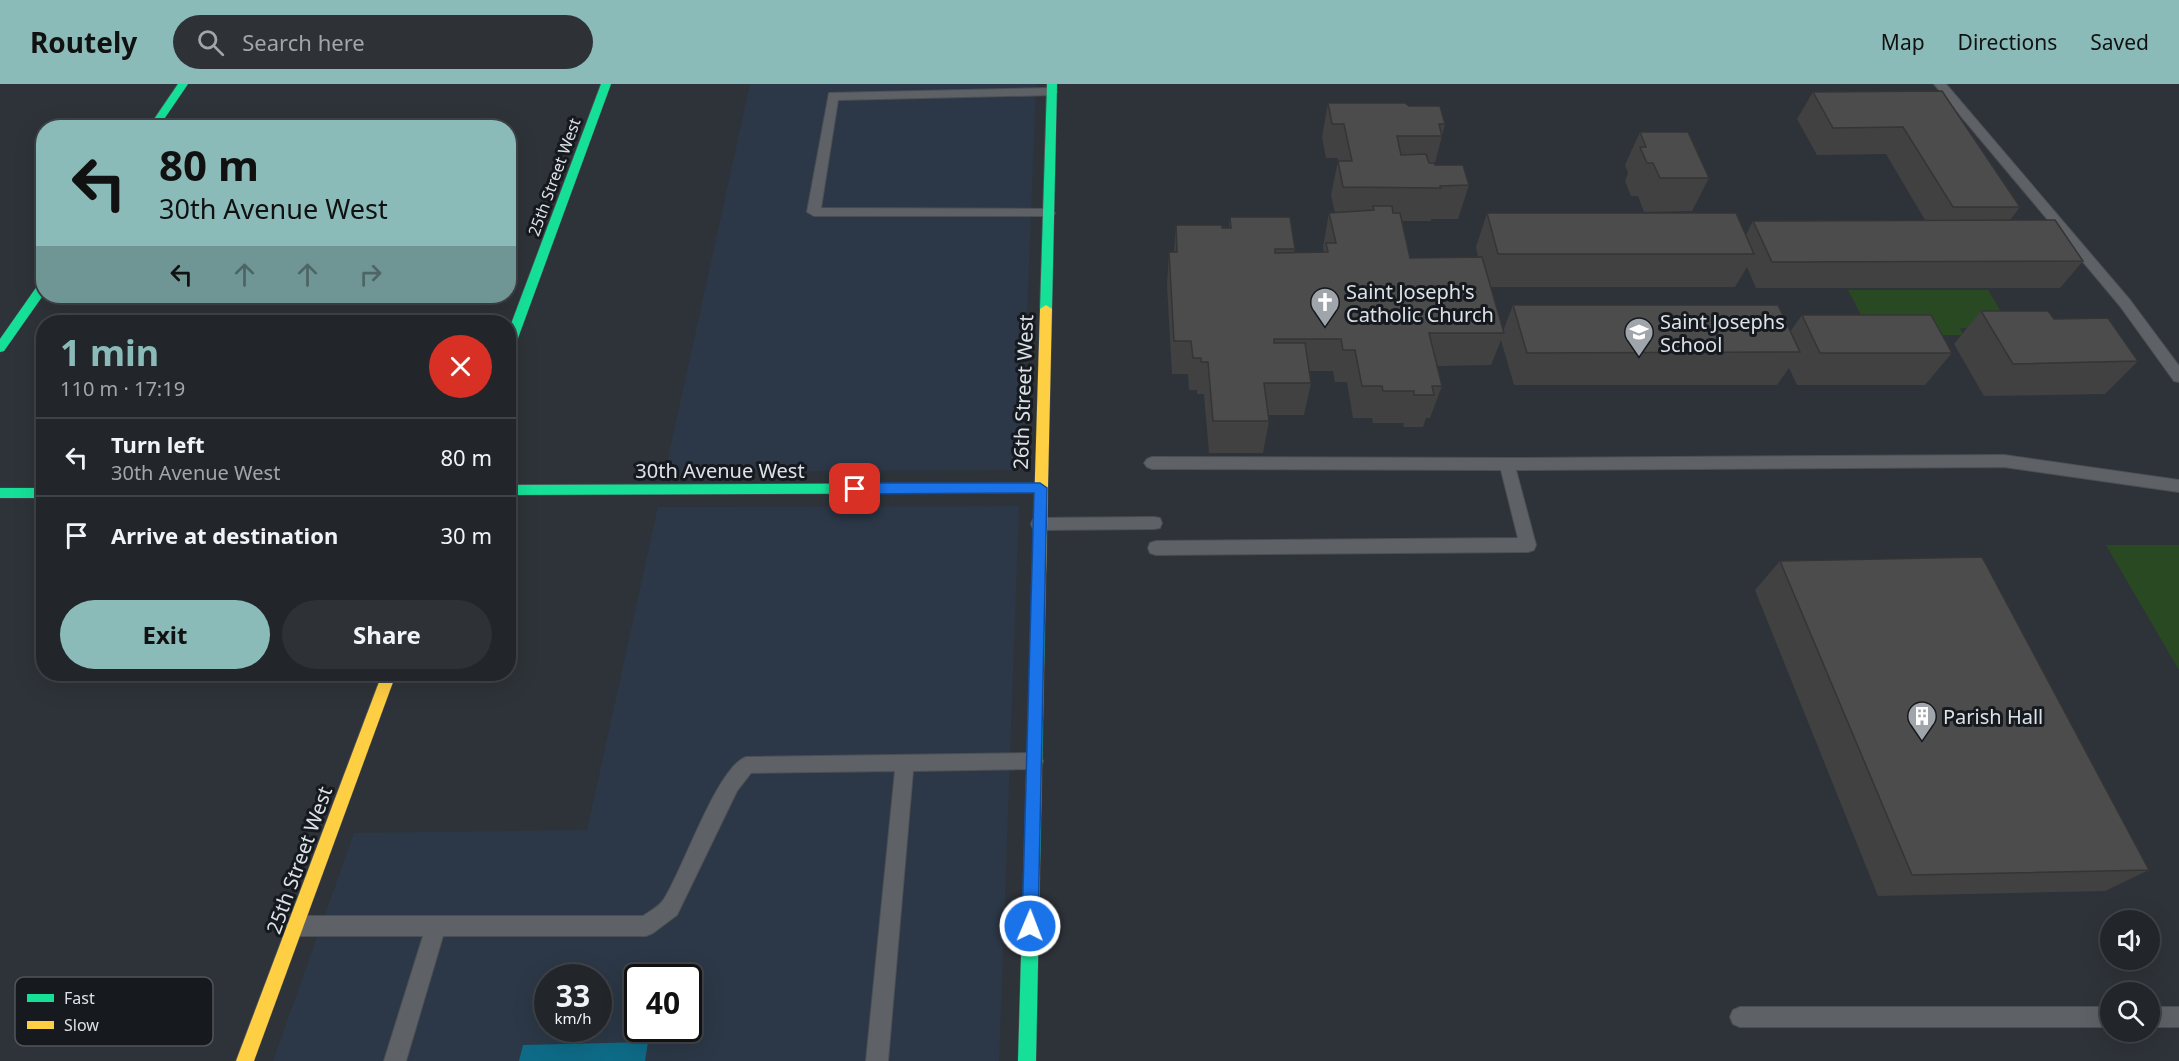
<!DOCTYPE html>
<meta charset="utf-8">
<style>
:root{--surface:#22262b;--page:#2e3237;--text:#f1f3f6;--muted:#a2a5a9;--line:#3f4347;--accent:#8bbbb9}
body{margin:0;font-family:"Noto Sans",sans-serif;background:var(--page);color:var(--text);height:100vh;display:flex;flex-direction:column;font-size:22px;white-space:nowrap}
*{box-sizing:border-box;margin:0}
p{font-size:20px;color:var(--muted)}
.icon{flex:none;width:33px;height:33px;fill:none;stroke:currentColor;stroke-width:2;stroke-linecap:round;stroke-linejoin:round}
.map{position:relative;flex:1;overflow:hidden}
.details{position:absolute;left:36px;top:231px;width:480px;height:366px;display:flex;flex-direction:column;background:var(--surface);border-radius:24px;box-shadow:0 6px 24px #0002,0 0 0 2px var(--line)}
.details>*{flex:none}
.guide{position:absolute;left:36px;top:36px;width:480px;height:183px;border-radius:24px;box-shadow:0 6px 24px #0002,0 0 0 2px var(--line);background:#8bbbb9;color:#111;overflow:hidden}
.buttons{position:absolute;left:2100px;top:826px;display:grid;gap:12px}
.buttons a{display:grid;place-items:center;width:60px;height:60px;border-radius:50%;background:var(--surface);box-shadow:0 6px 24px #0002,0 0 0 2px var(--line);font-size:30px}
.speed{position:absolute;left:534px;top:880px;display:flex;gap:12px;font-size:30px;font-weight:700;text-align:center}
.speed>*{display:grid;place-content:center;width:78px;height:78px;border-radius:50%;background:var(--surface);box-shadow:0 6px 24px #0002,0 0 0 2px var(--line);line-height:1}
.speed small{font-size:15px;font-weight:400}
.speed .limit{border:3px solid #111;border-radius:9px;background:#fff;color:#111}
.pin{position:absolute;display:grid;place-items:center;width:51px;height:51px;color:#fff;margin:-26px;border-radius:12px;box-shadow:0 3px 9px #0006}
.me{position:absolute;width:66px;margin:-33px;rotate:1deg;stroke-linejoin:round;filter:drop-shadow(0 0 4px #0008)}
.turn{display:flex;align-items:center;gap:21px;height:126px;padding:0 24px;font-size:27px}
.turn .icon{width:78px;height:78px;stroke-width:2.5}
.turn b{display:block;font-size:42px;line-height:51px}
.lanes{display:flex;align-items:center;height:57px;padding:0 24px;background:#0003;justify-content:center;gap:30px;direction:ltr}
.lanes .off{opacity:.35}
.round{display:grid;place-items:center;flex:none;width:63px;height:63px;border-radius:32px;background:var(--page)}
.head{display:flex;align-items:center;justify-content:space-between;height:102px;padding:0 24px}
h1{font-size:36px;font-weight:700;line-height:45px;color:var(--accent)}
.action{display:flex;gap:12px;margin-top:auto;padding:12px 24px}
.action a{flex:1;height:69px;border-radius:36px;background:var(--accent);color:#111;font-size:24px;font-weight:700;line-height:69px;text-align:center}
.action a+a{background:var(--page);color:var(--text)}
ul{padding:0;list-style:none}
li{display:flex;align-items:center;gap:18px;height:78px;padding:0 24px;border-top:2px solid var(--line)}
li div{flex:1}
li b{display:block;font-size:22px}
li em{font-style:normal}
header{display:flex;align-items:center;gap:36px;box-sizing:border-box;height:84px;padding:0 30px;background:var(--accent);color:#111}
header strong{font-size:28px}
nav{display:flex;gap:33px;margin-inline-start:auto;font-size:21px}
.search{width:420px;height:54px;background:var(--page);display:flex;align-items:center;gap:15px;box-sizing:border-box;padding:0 21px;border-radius:33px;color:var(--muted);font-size:22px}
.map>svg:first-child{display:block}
</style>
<header>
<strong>Routely</strong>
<div class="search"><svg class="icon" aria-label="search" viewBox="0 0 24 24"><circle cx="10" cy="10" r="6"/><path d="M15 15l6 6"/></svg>Search here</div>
<nav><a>Map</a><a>Directions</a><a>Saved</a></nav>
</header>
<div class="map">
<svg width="2179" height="977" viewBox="0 0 2179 977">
<rect width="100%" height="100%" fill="#2e3339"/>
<g fill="#2c3847" fill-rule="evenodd">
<path d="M750,0H1036L1021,386L665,388Z"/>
<path d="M1019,422L999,977H273L354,749L587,746L658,423ZM548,894H598V945H548ZM638,894H688V945H638Z"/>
</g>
<g fill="#294923">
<path d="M1848,206H1988L2011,244H1960L1963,251H1920L1865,238Z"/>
<path d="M2106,461H2179V586Z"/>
</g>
<path fill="#0e6b87" d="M648,958L645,977H519L523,961Z"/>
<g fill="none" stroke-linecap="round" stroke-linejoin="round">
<g stroke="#4b4f54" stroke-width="2">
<g id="lane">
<path d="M1934,0H1946L2130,216L2179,282V298L2174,297L2120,222Z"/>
<path d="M1051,4L1057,8L1055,11L838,16L821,124L1048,125L1055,129L1053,132H814L807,128L829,9Z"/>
<path d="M2004,371L2179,396V408L2004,383L1516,386L1536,461L1534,466L1528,468L1156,471L1150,469L1148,464L1150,459L1156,457L1518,454L1501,386L1152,385L1147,383L1144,379L1147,375L1152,373L1507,374Z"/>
<path d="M1154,433L1160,434L1162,439L1160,444L1154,445L1039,446L1033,445L1031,440L1033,435L1039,434Z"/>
<path d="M1034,669L1040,671L1043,677L1040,683L1034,685L913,687L888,977H866L895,687L751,689L737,707L677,831L653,849L646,852H443L406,977H384L423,852H295L288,849L285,842L288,835L295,832H643C650,827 660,822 664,815C683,786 717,683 746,673Z"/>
<path d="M1740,923H2110V943H1740L1733,940L1730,933L1733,926Z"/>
<rect x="2150" y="923" width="29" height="20"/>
</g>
</g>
<g stroke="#4b4f54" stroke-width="1">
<g id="fast">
<path d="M178,0H188L158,44H148Z"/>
<path d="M601,0H611L514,265L508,269V248Z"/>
<path d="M1047,0H1057L1052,225L1046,229L1040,225Z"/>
<path d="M44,197V210L4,267L0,268V255L40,198Z"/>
<path d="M1040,399L1046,404L1040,409L508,411V401Z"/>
<rect x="0" y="404" width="44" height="10"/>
<path d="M1039,485L1044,487L1046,491L1036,977H1018L1032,491L1034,487Z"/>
</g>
</g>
<g stroke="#4b4f54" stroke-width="1">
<g id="slow">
<path d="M1046,221L1052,225L1046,491L1044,495H1034L1032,491L1040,225Z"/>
<path d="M382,590H396L254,977H236Z"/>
</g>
</g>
<use href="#lane" fill="#5e6266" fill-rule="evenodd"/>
<use href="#fast" fill="#16e098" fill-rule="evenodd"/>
<use href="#slow" fill="#ffcf43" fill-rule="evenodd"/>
</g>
<g fill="#414142">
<path d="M1942,7L2020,123L2010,136L2083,177L2060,204H1756L1747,183L1735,203H1491L1503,247L1513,221L1790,248L1802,231L1952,269L1925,301H1797L1789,284L1777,301H1514L1501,256L1491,281L1437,282L1442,302L1430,334H1426L1423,343H1403L1404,339H1373L1372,334H1353L1347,298H1335L1333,287H1310L1311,299L1304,331H1268L1269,337L1263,369H1209L1204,310H1197V306H1189L1188,290H1172L1167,201L1169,168H1174L1176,141L1229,144L1230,133L1295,165L1294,169H1324L1323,163L1329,129H1335L1331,111L1338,77V74H1326L1322,53L1328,19L1409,22L1445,40L1435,79V81L1469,101L1458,135H1431V137H1402L1410,174L1478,173L1476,163L1487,129L1746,151L1753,137L1925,136L1886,70L1817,71L1797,35L1813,8Z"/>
<path d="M1640,48L1709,94L1692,127L1644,128L1638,112H1631L1625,97L1628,89L1625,81Z"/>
<path d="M1981,227L2054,235L2138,277L2105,310L1984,312L1954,260Z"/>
<path d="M1780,477L2149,786L2105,807L1878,812L1755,506Z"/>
</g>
<g fill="#4c4c4d" stroke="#353536" stroke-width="1.5">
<path d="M1942,7L2020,123H1953L1903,43L1833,44L1813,8Z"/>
<path d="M1328,19H1405L1409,22H1440L1445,40H1439L1442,52H1397L1401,71L1426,70L1429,79H1434L1435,81H1463L1469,101L1440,102L1441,104L1343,103L1338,77H1352L1344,40H1332Z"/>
<path d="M1640,48H1688L1709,94H1660L1653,79H1647L1640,63H1646Z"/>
<path d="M1373,122H1392L1393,129H1400L1410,174L1482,173L1504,249H1429L1442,302H1432L1434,311H1414V307H1383L1382,302H1362L1355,266H1343L1341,255H1274V259H1305L1311,299H1264L1269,337H1213L1208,278H1201V274H1193L1191,257H1174L1169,168H1177L1176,141H1222V144H1231L1230,133H1290L1295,165H1275V169L1328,168L1326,159H1336L1329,129L1374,126Z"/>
<path d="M1487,129H1736L1754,170H1498Z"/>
<path d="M2055,136L2083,177L1772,178L1753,137Z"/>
<path d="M1513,221H1778L1800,268L1527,269Z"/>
<path d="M1981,227H2048L2054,235L2108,234L2138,277L2013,280Z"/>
<path d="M1802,231H1931L1952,269H1820Z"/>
<path d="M1982,473L2149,786L1912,791L1780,477Z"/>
</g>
<path fill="#1a73e8" stroke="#114b97" stroke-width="1.5" d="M855,399H1040L1047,404L1038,842L1036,848L1030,850L1024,848L1022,842L1034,409L855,410L849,405Z"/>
<defs>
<g id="church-pin" transform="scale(1.5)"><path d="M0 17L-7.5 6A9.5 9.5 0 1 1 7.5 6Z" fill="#9fa5ab" stroke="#161a1e"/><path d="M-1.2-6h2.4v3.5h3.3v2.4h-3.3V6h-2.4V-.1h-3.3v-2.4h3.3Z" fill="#fff"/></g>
<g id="school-pin" transform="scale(1.5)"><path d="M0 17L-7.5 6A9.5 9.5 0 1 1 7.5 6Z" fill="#9fa5ab" stroke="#161a1e"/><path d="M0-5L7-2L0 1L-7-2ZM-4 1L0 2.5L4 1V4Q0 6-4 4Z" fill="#fff"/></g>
<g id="building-pin" transform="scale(1.5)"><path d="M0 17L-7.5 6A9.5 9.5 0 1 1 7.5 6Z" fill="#9fa5ab" stroke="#161a1e"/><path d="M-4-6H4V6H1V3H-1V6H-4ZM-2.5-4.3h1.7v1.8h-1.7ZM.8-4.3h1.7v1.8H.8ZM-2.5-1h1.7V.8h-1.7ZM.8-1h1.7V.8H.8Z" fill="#fff"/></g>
</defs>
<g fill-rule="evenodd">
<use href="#church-pin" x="1325" y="218"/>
<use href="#school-pin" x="1639" y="248"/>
<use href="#building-pin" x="1922" y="632"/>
</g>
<g text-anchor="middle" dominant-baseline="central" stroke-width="6" stroke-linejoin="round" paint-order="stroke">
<g font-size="16" fill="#dce2e9" stroke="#161a1e">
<text transform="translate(554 93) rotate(-70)">25th Street West</text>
</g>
<g font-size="20" fill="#dce2e9" stroke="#161a1e" text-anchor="start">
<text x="1346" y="207">Saint Joseph's<tspan x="1346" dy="23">Catholic Church</tspan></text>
<text x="1660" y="237">Saint Josephs<tspan x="1660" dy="23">School</tspan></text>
<text x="1943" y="632">Parish Hall</text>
</g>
<g font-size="20" fill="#dce2e9" stroke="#161a1e">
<text transform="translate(1023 308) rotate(-88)">26th Street West</text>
<text x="720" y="386">30th Avenue West</text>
<text transform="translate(299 776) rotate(-70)">25th Street West</text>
</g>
</g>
<rect x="15" y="893" width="198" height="69" rx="9" fill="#161a1e" stroke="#51565b" stroke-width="1.5"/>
<rect x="27" y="910" width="27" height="8" fill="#16e098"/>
<rect x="27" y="937" width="27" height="8" fill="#ffcf43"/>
<g font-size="16" fill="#dce2e9">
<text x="64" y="920">Fast</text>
<text x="64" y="947">Slow</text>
</g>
</svg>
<div class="buttons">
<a><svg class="icon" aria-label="sound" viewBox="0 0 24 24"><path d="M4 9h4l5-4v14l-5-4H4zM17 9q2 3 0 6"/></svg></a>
<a><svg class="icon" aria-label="search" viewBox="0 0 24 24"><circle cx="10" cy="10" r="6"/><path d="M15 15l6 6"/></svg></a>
</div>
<div class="speed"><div>33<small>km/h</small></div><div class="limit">40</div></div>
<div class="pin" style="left:855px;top:405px;background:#d93025"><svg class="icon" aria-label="arrive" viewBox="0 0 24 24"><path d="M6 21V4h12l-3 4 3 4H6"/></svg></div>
<svg class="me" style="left:1030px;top:842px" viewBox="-20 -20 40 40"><circle r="17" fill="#1a73e8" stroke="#fff" stroke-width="3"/><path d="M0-11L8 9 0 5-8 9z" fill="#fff"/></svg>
<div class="guide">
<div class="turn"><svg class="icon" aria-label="left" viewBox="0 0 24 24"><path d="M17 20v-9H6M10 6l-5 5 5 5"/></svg><div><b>80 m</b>30th Avenue West</div></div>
<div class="lanes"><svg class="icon" aria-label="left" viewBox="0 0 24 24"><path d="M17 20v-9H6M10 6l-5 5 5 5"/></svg><svg class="icon off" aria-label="ahead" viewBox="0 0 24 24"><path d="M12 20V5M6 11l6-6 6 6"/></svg><svg class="icon off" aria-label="ahead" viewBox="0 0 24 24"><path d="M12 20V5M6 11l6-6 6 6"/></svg><svg class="icon off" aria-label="right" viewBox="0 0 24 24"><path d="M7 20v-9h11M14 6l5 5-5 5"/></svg></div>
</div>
<section class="details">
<div class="head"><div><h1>1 min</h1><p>110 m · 17:19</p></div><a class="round" style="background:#d93025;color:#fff"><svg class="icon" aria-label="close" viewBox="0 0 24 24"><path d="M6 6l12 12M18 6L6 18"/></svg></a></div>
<ul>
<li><svg class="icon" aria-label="left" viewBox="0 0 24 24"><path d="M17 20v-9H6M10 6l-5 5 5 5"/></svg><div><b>Turn left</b><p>30th Avenue West</p></div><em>80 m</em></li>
<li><svg class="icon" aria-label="arrive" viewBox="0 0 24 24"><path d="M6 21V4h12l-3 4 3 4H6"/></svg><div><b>Arrive at destination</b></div><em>30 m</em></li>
</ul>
<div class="action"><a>Exit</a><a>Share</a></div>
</section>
</div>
